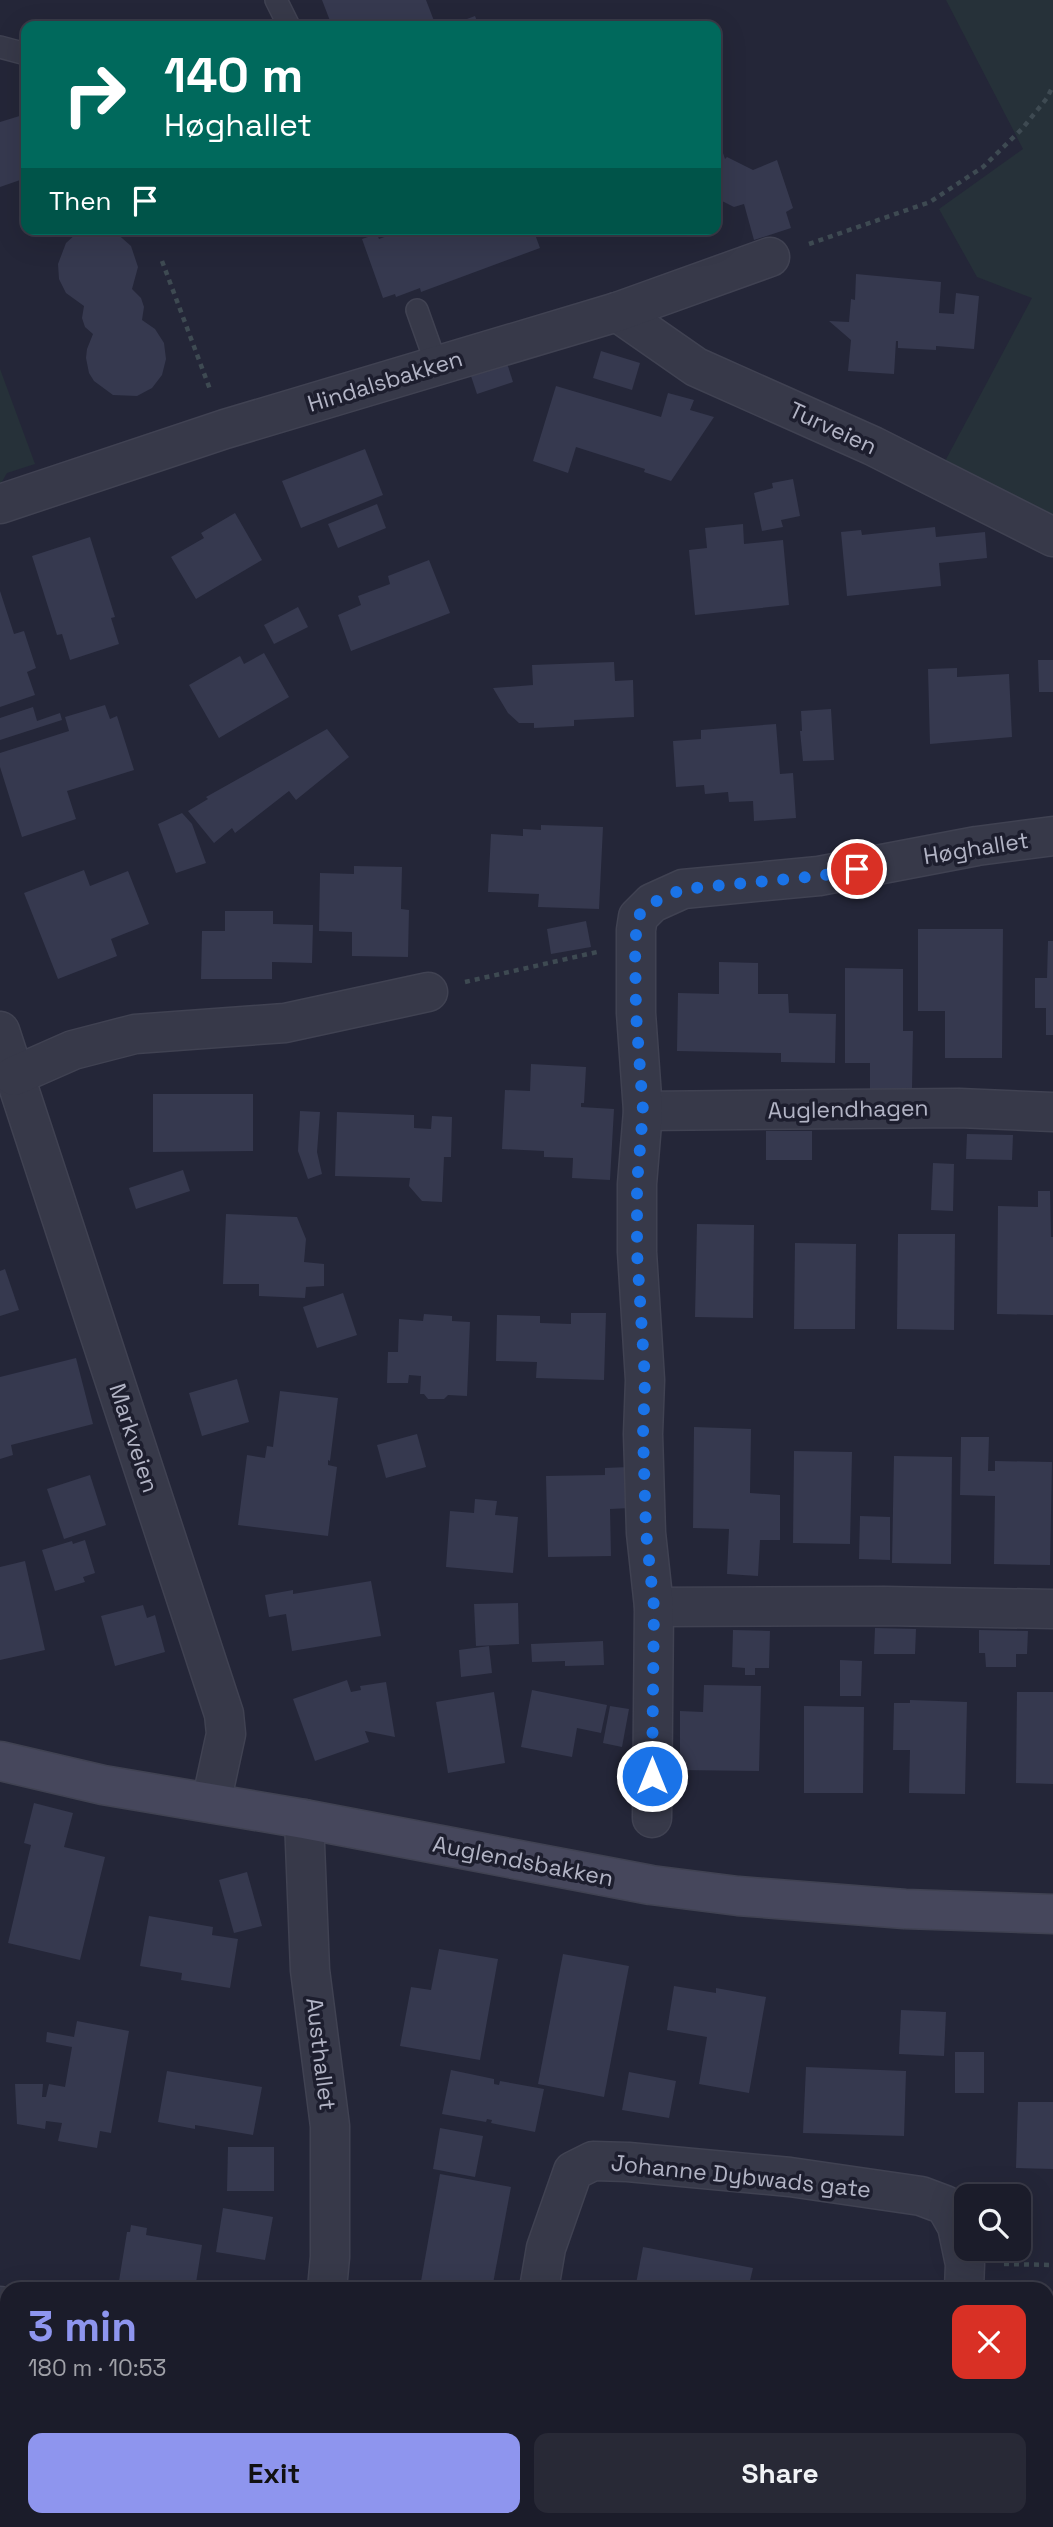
<!DOCTYPE html>
<meta charset="utf-8">
<style>
:root{--surface:#1b1c2a;--page:#282936;--text:#f1f3f6;--muted:#a0a1a8;--line:#393a47;--accent:#8e95ee}
body{margin:0;font-family:"Space Grotesk",sans-serif;background:var(--page);color:var(--text);height:100vh;display:flex;flex-direction:column;font-size:26px;white-space:nowrap}
*{box-sizing:border-box;margin:0}
p{font-size:23px;color:var(--muted)}
.icon{flex:none;width:38px;height:38px;fill:none;stroke:currentColor;stroke-width:2;stroke-linecap:round;stroke-linejoin:round}
.map{position:relative;flex:1;overflow:hidden}
.details{position:absolute;left:0px;top:2282px;width:1054px;height:245px;display:flex;flex-direction:column;background:var(--surface);border-radius:21px 21px 0 0;box-shadow:0 7px 28px #0002,0 0 0 2px var(--line)}
.details>*{flex:none}
.hud{position:absolute;left:21px;top:21px;width:700px;height:214px;border-radius:14px;box-shadow:0 7px 28px #0002,0 0 0 2px var(--line);background:#00695c;color:#fff;overflow:hidden}
.controls{position:absolute;left:954px;top:2184px;display:grid;gap:14px}
.controls a{display:grid;place-items:center;width:77px;height:77px;border-radius:14px;background:var(--surface);box-shadow:0 7px 28px #0002,0 0 0 2px var(--line);font-size:35px}
.pin{position:absolute;display:grid;place-items:center;width:60px;height:60px;color:#fff;margin:-30px;border:4px solid #fff;border-radius:50%;box-shadow:0 2px 7px #0007}
.me{position:absolute;width:77px;margin:-38px;rotate:0deg;stroke-linejoin:round;filter:drop-shadow(0 0 5px #0008)}
.turn{display:flex;align-items:center;gap:24px;height:147px;padding:0 28px;font-size:32px}
.turn .icon{width:91px;height:91px;stroke-width:2.5}
.turn b{display:block;font-size:49px;line-height:60px}
.then{display:flex;align-items:center;height:66px;padding:0 28px;background:#0003;gap:14px;font-size:26px}
.round{display:grid;place-items:center;flex:none;width:74px;height:74px;border-radius:14px;background:var(--page)}
.summary{display:flex;align-items:center;justify-content:space-between;height:119px;padding:0 28px}
h1{font-size:42px;font-weight:600;line-height:52px;color:var(--accent)}
.cta{display:flex;gap:14px;margin-top:auto;padding:14px 28px}
.cta a{flex:1;height:80px;border-radius:14px;background:var(--accent);color:#111;font-size:28px;font-weight:600;line-height:80px;text-align:center}
.cta a+a{background:var(--page);color:var(--text)}
.map>svg:first-child{display:block}
</style>
<div class="map">
<svg width="1053" height="2527" viewBox="0 0 1053 2527">
<rect width="100%" height="100%" fill="#242638"/>
<g fill="#263139">
<path d="M946,0H1053V518L943,465L1032,298L977,277L939,209L1023,149Z"/>
<path d="M0,369L35,464L7,473L0,485Z"/>
</g>
<g fill="#36394f">
<path d="M322,0H426L436,26H332Z"/>
<path d="M475,16L479,26H448Z"/>
<path d="M26,114V178L0,187V122Z"/>
<path d="M716,132L725,159L727,157L753,170L777,160L793,208L786,212L791,228L754,240L744,204L734,207L716,198Z"/>
<path d="M88,229L114,231L131,246L138,267L132,289L141,298L144,307L142,320L155,329L164,343L166,359L162,375L152,388L137,396L113,395L94,381L89,373L86,358L87,349L93,334L85,327L82,318L84,306L66,293L59,279L58,264L66,243L77,233Z"/>
<path d="M398,229H533L540,248L421,292L420,288L396,297L395,294L383,298L362,239L377,234L379,239L398,232Z"/>
<path d="M856,274L941,282L939,313L954,314L956,293L979,296L974,349L936,346V350L898,348V341H896L894,374L848,371L851,340L829,321L849,322L851,299L855,300Z"/>
<path d="M601,351L640,363L632,390L593,378Z"/>
<path d="M506,360L513,382L477,394L470,373Z"/>
<path d="M556,386L661,417L668,393L694,400L690,410L714,417L671,481L644,472L645,469L576,447L568,473L533,461Z"/>
<path d="M365,449L383,495L301,528L282,481Z"/>
<path d="M793,479L800,516L781,520L783,527L762,531L754,493L773,488L772,483Z"/>
<path d="M377,504L386,528L338,548L328,524Z"/>
<path d="M235,513L262,560L196,599L171,557L204,538L201,533Z"/>
<path d="M743,524L744,544L783,540L789,605L695,615L689,550L707,548L705,528Z"/>
<path d="M935,527L936,537L985,532L987,558L939,563L941,586L847,596L841,532L861,530L862,535Z"/>
<path d="M90,537L115,617L111,618L119,644L70,660L62,634L57,635L32,556Z"/>
<path d="M429,560L450,613L351,651L338,615L361,605L358,596L390,584L388,576Z"/>
<path d="M0,591L14,634L24,631L36,668L27,672L35,695L0,707Z"/>
<path d="M298,607L308,627L274,644L264,625Z"/>
<path d="M264,653L289,697L219,738L189,685L240,656L244,664Z"/>
<path d="M1038,660H1053V692H1039Z"/>
<path d="M614,662L615,681L633,680L634,717L574,720V726L534,728V723H519L508,713L493,688L533,685L532,665Z"/>
<path d="M957,668V677L1009,674L1012,737L930,744L928,669Z"/>
<path d="M105,705L110,719L117,716L134,770L67,791L76,819L22,837L0,767V753L69,731L65,717Z"/>
<path d="M33,707L37,721L60,713L62,720L0,740V718Z"/>
<path d="M831,709L834,760L803,761L800,731H802L801,711Z"/>
<path d="M776,724L780,774L793,773L796,818L754,821L753,801L729,802L728,792L705,794L704,785L676,787L673,741L701,739V730Z"/>
<path d="M327,729L349,757L296,800L289,791L235,833L232,828L214,843L188,811L208,799L206,797Z"/>
<path d="M182,813L192,824L206,863L176,873L158,824Z"/>
<path d="M541,825L603,827L599,909L538,907L539,894L488,892L491,834L523,836V829L541,830Z"/>
<path d="M354,866L402,867L401,909L409,910L408,957L352,956V932L319,931L320,873L354,874Z"/>
<path d="M84,870L90,886L128,871L149,924L111,939L117,956L58,979L24,893Z"/>
<path d="M225,911H273V924L313,925L312,963L272,962V979H201L202,931H225Z"/>
<path d="M586,921L591,947L551,954L547,929Z"/>
<path d="M918,929H1003L1002,1058H945V1011H918Z"/>
<path d="M1048,941H1053V1035H1046V1008H1035V978H1047Z"/>
<path d="M719,962L758,963V994H788L789,1013L836,1014L835,1063L781,1062V1053L677,1051L678,993L719,994Z"/>
<path d="M845,968L903,969V1031H913L912,1089H870V1063H845Z"/>
<path d="M531,1064L586,1067L584,1103H581V1107L614,1109L610,1180L572,1178L573,1158L544,1157V1151L502,1149L505,1090L530,1091Z"/>
<path d="M153,1094H253V1151L153,1152Z"/>
<path d="M300,1111L320,1112L317,1152L322,1174L308,1179L298,1151Z"/>
<path d="M337,1112L414,1115V1128L431,1129L432,1116L452,1117L451,1157H444L442,1202L422,1201L409,1186L410,1178L335,1176Z"/>
<rect x="766" y="1131" width="46" height="29"/>
<path d="M967,1134L1013,1135L1012,1160L966,1159Z"/>
<path d="M933,1163L954,1164L953,1211L931,1210Z"/>
<path d="M183,1170L190,1191L136,1209L129,1188Z"/>
<path d="M1038,1191H1050L1051,1237H1053V1315L997,1314L998,1206L1038,1207Z"/>
<path d="M226,1214L297,1217L306,1239L304,1262L324,1264V1286L306,1287L305,1298L259,1296V1284H223Z"/>
<path d="M697,1224L754,1225L753,1318L695,1317Z"/>
<path d="M898,1234H955L954,1330L897,1329Z"/>
<path d="M795,1243L856,1244L855,1329H794Z"/>
<path d="M5,1269L19,1310L0,1316V1271Z"/>
<path d="M343,1293L357,1335L317,1348L303,1307Z"/>
<path d="M571,1313H606L604,1380L536,1378L537,1362L496,1361L497,1315L540,1316V1323L571,1324Z"/>
<path d="M424,1314L452,1316V1321L470,1322L467,1396L448,1395L444,1399H428L424,1394H420L421,1376L409,1375L408,1383H387L388,1352H398L399,1319L423,1321Z"/>
<path d="M76,1358L93,1424L11,1445L13,1455L0,1459V1377Z"/>
<path d="M237,1379L249,1422L202,1436L189,1393Z"/>
<path d="M280,1391L338,1398L330,1461L328,1460V1465L337,1467L328,1536L238,1525L247,1455L265,1458L267,1446L273,1447Z"/>
<path d="M694,1427L751,1429L750,1493L780,1495V1540H760L758,1576L727,1574L729,1529L693,1528Z"/>
<path d="M417,1434L426,1467L386,1478L377,1445Z"/>
<path d="M961,1437H989L988,1471H995V1461L1052,1462L1050,1565L994,1564L995,1496L960,1495Z"/>
<path d="M794,1451L852,1452L850,1544L793,1543Z"/>
<path d="M894,1456L952,1457L951,1564L892,1563Z"/>
<path d="M629,1467L630,1508L610,1509L611,1556L548,1557L546,1476L605,1475V1468Z"/>
<path d="M90,1475L106,1525L64,1539L47,1489Z"/>
<path d="M475,1499L497,1501L495,1515L518,1517L513,1573L446,1567L450,1511L474,1513Z"/>
<path d="M860,1516L890,1517V1560L859,1559Z"/>
<path d="M85,1540L95,1573L83,1577L85,1582L55,1591L42,1550L72,1541L73,1544Z"/>
<path d="M25,1561L45,1650L0,1660V1567Z"/>
<path d="M371,1581L381,1636L292,1651L286,1614L269,1617L265,1595L293,1590V1594Z"/>
<path d="M518,1603L519,1644L476,1646L474,1604Z"/>
<path d="M143,1605L147,1618L155,1615L165,1652L115,1666L101,1616Z"/>
<path d="M875,1628L916,1629L915,1654H874Z"/>
<path d="M733,1630L770,1631L769,1668H755V1675H745V1668L732,1667Z"/>
<path d="M979,1630L1028,1631L1027,1654H1016V1667H986L985,1653H979Z"/>
<path d="M603,1641L604,1665L565,1666V1661L532,1662L531,1644Z"/>
<path d="M489,1646L492,1673L461,1677L459,1650Z"/>
<path d="M840,1660L862,1661L861,1696H840Z"/>
<path d="M347,1680L351,1692L361,1690L360,1686L386,1682L395,1737L365,1731L369,1742L315,1761L293,1699Z"/>
<path d="M704,1685L761,1686L759,1771L680,1770V1711L703,1712Z"/>
<path d="M532,1690L607,1705L601,1733L577,1728L572,1757L521,1747Z"/>
<path d="M494,1692L505,1763L448,1773L436,1702Z"/>
<path d="M1017,1692H1053V1784L1016,1783Z"/>
<path d="M910,1700L967,1702L965,1794L909,1793L910,1750H893L894,1703H910Z"/>
<path d="M610,1706L629,1709L622,1747L603,1743Z"/>
<path d="M804,1706L864,1707L863,1793H804Z"/>
<path d="M34,1803L73,1813L64,1847L105,1857L80,1960L8,1943L31,1845L24,1843Z"/>
<path d="M247,1872L262,1926L234,1933L219,1880Z"/>
<path d="M149,1916L213,1927L212,1935L238,1939L230,1988L181,1980L182,1973L140,1966Z"/>
<path d="M439,1949L498,1959L480,2060L400,2046L411,1987L431,1990Z"/>
<path d="M563,1954L629,1966L604,2097L538,2084Z"/>
<path d="M674,1986L716,1993V1988L766,1997L749,2093L699,2084L707,2037L667,2030Z"/>
<path d="M901,2010L946,2012L944,2056L899,2054Z"/>
<path d="M77,2021L129,2031L111,2133L100,2131L97,2148L58,2141L62,2123L46,2121L45,2129L17,2124L15,2084H43L42,2097H46L49,2084L65,2087L72,2047L46,2042L47,2032L74,2037Z"/>
<rect x="955" y="2052" width="29" height="41"/>
<path d="M806,2067L906,2071L904,2136L803,2133Z"/>
<path d="M451,2070L494,2079V2084L499,2085L500,2081L544,2089L535,2132L491,2123L492,2120L487,2119L486,2122L442,2114Z"/>
<path d="M167,2071L262,2087L253,2135L195,2125V2129L158,2122Z"/>
<path d="M629,2072L676,2081L669,2118L622,2110Z"/>
<path d="M1018,2102H1053V2169L1016,2168Z"/>
<path d="M440,2128L483,2136L475,2177L433,2169Z"/>
<path d="M228,2147H274V2191H227Z"/>
<path d="M440,2174L511,2187L492,2289L420,2287Z"/>
<path d="M223,2208L273,2217L265,2260L216,2252Z"/>
<path d="M131,2225L147,2228L146,2235L202,2245L195,2289H152L153,2287L119,2281L127,2232H130Z"/>
<path d="M643,2247L753,2268L748,2289H635Z"/>
<path d="M819,2281L855,2288V2289H818Z"/>
<path d="M1046,2292H1052L1053,2381L1046,2380Z"/>
<path d="M0,2390L7,2395V2455L3,2461L0,2459Z"/>
<path d="M136,2520H183L181,2527H155Z"/>
<path d="M403,2520H458L456,2527H401Z"/>
<path d="M664,2520H726L725,2527H663Z"/>
<path d="M813,2520H897L896,2527H812Z"/>
</g>
<g fill="none" stroke-linecap="round" stroke-linejoin="round">
<g stroke="#404252" stroke-width="24">
<g id="lane">
<path d="M276,0L289,26"/>
<path d="M0,47L26,54"/>
<path d="M417,310L437,366"/>
</g>
</g>
<g stroke="#404252" stroke-width="41">
<g id="street">
<path d="M617,312L696,367L873,446L1053,537"/>
<path d="M0,504L225,429L617,312L770,257"/>
<path d="M0,1031L224,1714L226,1734L211,1803"/>
<path d="M14,1076L73,1050L135,1034L285,1023L428,992"/>
<path d="M643,1111L959,1108L1053,1112"/>
<path d="M654,1607L884,1606L1053,1609"/>
<path d="M652,1818L654,1607L646,1533L643,1434L645,1380L637,1252V1184L643,1111L636,1013V930L638,917L652,903L683,889L819,876L977,846L1053,836"/>
<path d="M304,1819L310,1970L330,2126V2257L327,2289"/>
<path d="M539,2289L546,2248L573,2171L593,2161L628,2162L790,2177L921,2196L945,2205L957,2226L965,2264L964,2289"/>
<path d="M0,2306L7,2307"/>
<path d="M279,2527L280,2520"/>
<path d="M499,2527L500,2520"/>
<path d="M950,2527L952,2520"/>
</g>
</g>
<g stroke="#404252" stroke-width="41">
<path id="secondary" d="M0,1761L103,1785L304,1819L651,1885L738,1896L905,1909L1053,1914"/>
</g>
<g stroke="#3e4a52" stroke-width="4.5" stroke-dasharray="5 5" stroke-linecap="butt">
<path d="M809,244L930,202L983,167L1022,129L1047,98L1053,86"/>
<path d="M162,261L211,392"/>
<path d="M465,982L597,952"/>
<path d="M1004,2264L1053,2265"/>
</g>
<use href="#lane" stroke="#373949" stroke-width="21"/>
<use href="#street" stroke="#373949" stroke-width="38"/>
<use href="#secondary" stroke="#46475c" stroke-width="38"/>
</g>
<g fill="none" stroke-linecap="round" stroke-linejoin="round">
<path stroke="#1a73e8" stroke-width="12" stroke-dasharray="0 21.6" d="M652,1776L654,1607L646,1532L643,1434L645,1380L637,1252V1184L643,1111L636,1013L635,944L638,916L652,903L683,889L819,876L857,869"/>
</g>
<g text-anchor="middle" dominant-baseline="central" stroke-width="7" stroke-linejoin="round" paint-order="stroke">
<g font-size="23" fill="#b2b4c5" stroke="#1d1e2e">
<text transform="translate(385 381) rotate(-17)">Hindalsbakken</text>
<text transform="translate(833 428) rotate(25)">Turveien</text>
<text transform="translate(976 848) rotate(-9)">Høghallet</text>
<text transform="translate(848 1109) rotate(-1)">Auglendhagen</text>
<text transform="translate(134 1438) rotate(72)">Markveien</text>
<text transform="translate(523 1861) rotate(11)">Auglendsbakken</text>
<text transform="translate(321 2054) rotate(83)">Austhallet</text>
<text transform="translate(741 2176) rotate(6)">Johanne Dybwads gate</text>
</g>
</g>
</svg>
<div class="controls">
<a><svg class="icon" aria-label="search" viewBox="0 0 24 24"><circle cx="10" cy="10" r="6"/><path d="M15 15l6 6"/></svg></a>
</div>
<div class="pin" style="left:857px;top:869px;background:#d93025"><svg class="icon" aria-label="arrive" viewBox="0 0 24 24"><path d="M6 21V4h12l-3 4 3 4H6"/></svg></div>
<svg class="me" style="left:652px;top:1776px" viewBox="-20 -20 40 40"><circle r="17" fill="#1a73e8" stroke="#fff" stroke-width="3"/><path d="M0-11L8 9 0 5-8 9z" fill="#fff"/></svg>
<div class="hud">
<div class="turn"><svg class="icon" aria-label="right" viewBox="0 0 24 24"><path d="M7 20v-9h11M14 6l5 5-5 5"/></svg><div><b>140 m</b>Høghallet</div></div>
<div class="then">Then<svg class="icon" aria-label="arrive" viewBox="0 0 24 24"><path d="M6 21V4h12l-3 4 3 4H6"/></svg></div>
</div>
<section class="details">
<div class="summary"><div><h1>3 min</h1><p>180 m · 10:53</p></div><a class="round" style="background:#d93025;color:#fff"><svg class="icon" aria-label="close" viewBox="0 0 24 24"><path d="M6 6l12 12M18 6L6 18"/></svg></a></div>
<div class="cta"><a>Exit</a><a>Share</a></div>
</section>
</div>
